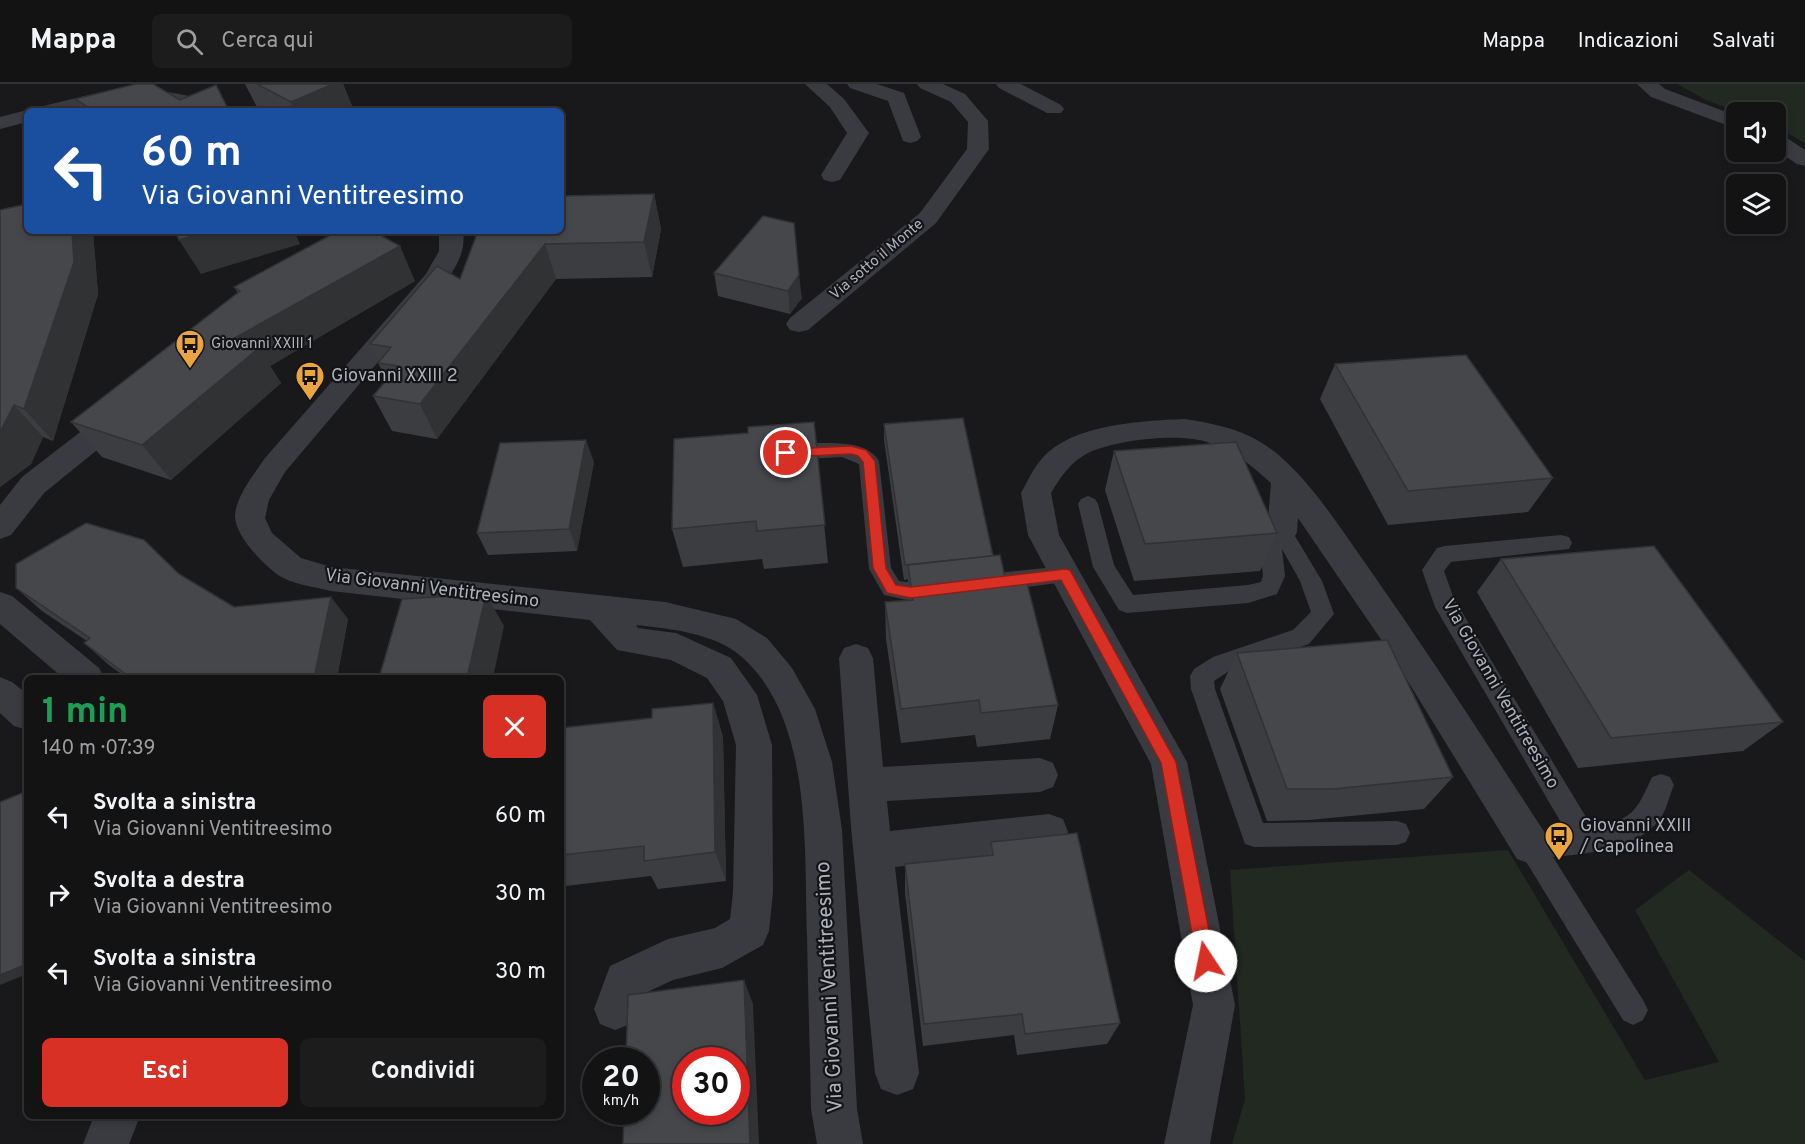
<!DOCTYPE html>
<html lang="it">
<meta charset="utf-8">
<style>
:root{--surface:#131314;--page:#1c1c1d;--text:#f1f3f6;--muted:#9d9ea0;--line:#323234;--accent:#d93025}
body{margin:0;font-family:Overpass,sans-serif;background:var(--page);color:var(--text);height:100vh;display:flex;flex-direction:column;font-size:22px;white-space:nowrap}
*{box-sizing:border-box;margin:0}
p{font-size:20px;color:var(--muted)}
.icon{flex:none;width:33px;height:33px;fill:none;stroke:currentColor;stroke-width:2;stroke-linecap:round;stroke-linejoin:round}
.map{position:relative;flex:1;overflow:hidden}
.details{position:absolute;left:24px;top:591px;width:540px;height:444px;display:flex;flex-direction:column;background:var(--surface);border-radius:9px;box-shadow:0 3px 9px #0003,0 0 0 2px var(--line)}
.details>*{flex:none}
.banner{position:absolute;left:24px;top:24px;width:540px;height:126px;border-radius:9px;box-shadow:0 3px 9px #0003,0 0 0 2px var(--line);background:#1a4fa0;color:#fff;overflow:hidden}
.controls{position:absolute;left:1726px;top:18px;display:grid;gap:12px}
.controls a{display:grid;place-items:center;width:60px;height:60px;border-radius:9px;background:var(--surface);box-shadow:0 3px 9px #0003,0 0 0 2px var(--line);font-size:30px}
.speed{position:absolute;left:582px;top:963px;display:flex;gap:12px;font-size:30px;font-weight:700;text-align:center}
.speed>*{display:grid;place-content:center;width:78px;height:78px;border-radius:50%;background:var(--surface);box-shadow:0 3px 9px #0003,0 0 0 2px var(--line);line-height:1}
.speed small{font-size:15px;font-weight:400}
.speed .limit{border:9px solid #d22;background:#fff;color:#111}
.pin{position:absolute;display:grid;place-items:center;width:51px;height:51px;color:#fff;margin:-26px;border:3px solid #fff;border-radius:50%;box-shadow:0 2px 6px #0007}
.me{position:absolute;width:66px;margin:-33px;rotate:349deg;stroke-linejoin:round;filter:drop-shadow(0 0 4px #0008)}
.turn{display:flex;align-items:center;gap:21px;height:126px;padding:0 18px;font-size:27px}
.turn .icon{width:78px;height:78px;stroke-width:2.5}
.turn b{display:block;font-size:42px;line-height:51px}
.round{display:grid;place-items:center;flex:none;width:63px;height:63px;border-radius:9px;background:var(--page)}
.summary{display:flex;align-items:center;justify-content:space-between;height:102px;padding:0 18px}
h1{font-size:36px;font-weight:700;line-height:45px;color:#1e9e55}
.cta{display:flex;gap:12px;margin-top:auto;padding:12px 18px}
.cta a{flex:1;height:69px;border-radius:9px;background:var(--accent);color:#fff;font-size:24px;font-weight:700;line-height:69px;text-align:center}
.cta a+a{background:var(--page);color:var(--text)}
ul{padding:0;list-style:none}
li{display:flex;align-items:center;gap:18px;height:78px;padding:0 18px}
li div{flex:1}
li b{display:block;font-size:22px}
li em{font-style:normal}
header{display:flex;align-items:center;gap:36px;box-sizing:border-box;height:84px;padding:0 30px;background:var(--surface);border-bottom:2px solid var(--line)}
header strong{font-size:28px}
nav{display:flex;gap:33px;margin-inline-start:auto;font-size:21px}
.search{width:420px;height:54px;background:var(--page);display:flex;align-items:center;gap:15px;box-sizing:border-box;padding:0 21px;border-radius:9px;color:var(--muted);font-size:22px}
.map>svg:first-child{display:block}
</style>
<header>
<strong>Mappa</strong>
<div class="search"><svg class="icon" aria-label="search" viewBox="0 0 24 24"><circle cx="10" cy="10" r="6"/><path d="M15 15l6 6"/></svg>Cerca qui</div>
<nav><a>Mappa</a><a>Indicazioni</a><a>Salvati</a></nav>
</header>
<div class="map">
<svg width="1805" height="1060" viewBox="0 0 1805 1060">
<rect width="100%" height="100%" fill="#19191b"/>
<g fill="#212921">
<path d="M1677,0H1805V59L1776,43V28H1738L1706,16Z"/>
<path d="M1508,766L1645,996L1719,978L1635,826L1689,786L1805,877V1060H1232L1245,1015L1230,786Z"/>
</g>
<g fill="none" stroke-linecap="round" stroke-linejoin="round">
<g fill="#3a3b40" fill-rule="evenodd">
<path d="M819,359C839,359 868,358 879,377L891,484L899,497C914,500 930,494 945,499L948,505L945,511L911,517L884,511L869,485L859,380L842,373L787,376L780,374L777,369L780,364Z"/>
<path d="M1088,412L1095,415L1098,420L1114,481L1133,511L1248,501L1261,498L1263,492L1260,463C1267,450 1274,438 1289,442L1322,497L1334,530L1309,560L1229,587L1214,597L1215,605L1263,739L1397,737L1406,740L1410,749L1406,758L1397,761L1254,763L1245,760L1191,605L1190,592L1194,585L1213,573L1293,546L1311,528L1300,497L1282,465L1285,492L1277,510L1248,519L1127,529L1119,526L1093,483L1078,420L1081,415Z"/>
<path d="M1561,451L1569,453L1572,459L1569,465L1451,478L1444,487L1454,515L1592,743C1633,736 1636,728 1652,693L1661,690L1670,693L1674,701C1669,712 1667,725 1660,735C1639,765 1585,770 1553,773L1643,916L1648,926L1643,936L1633,941L1623,936L1522,771L1518,762L1522,753L1531,750L1566,747L1435,523L1422,486L1437,464L1445,462Z"/>
<path d="M1065,482L1073,484L1076,490L1073,496L1065,498L997,507L989,504L986,498L989,492L997,489Z"/>
</g>
<g fill="#3a3b40" fill-rule="evenodd">
<path d="M805,0H827L844,15L869,49L840,96L832,98L824,96L821,91L847,49L830,23Z"/>
<path d="M847,0H877L904,9L921,53L917,57L910,59L903,57L888,17L850,4Z"/>
<path d="M917,0H943L965,10L988,37L989,65L936,139L808,246L799,248L790,246L786,240L790,234L920,129L967,65L968,38L951,18L920,4Z"/>
<path d="M996,0H1021L1061,21L1064,25L1061,29H1047L999,4Z"/>
<path d="M1637,0H1659L1665,5L1737,32V45L1651,13Z"/>
<path d="M128,5C149,5 208,10 220,27H192L168,20L148,17L109,19L71,27H36L39,23L89,11Z"/>
<path d="M27,26L32,27H27V38L0,45V33Z"/>
<path d="M1776,51L1784,52L1805,66V82L1797,80L1776,66Z"/>
<path d="M439,147H463C466,168 456,183 444,200L285,388L269,416L265,434L272,449L301,474L331,483L665,518L736,535L767,554L792,584L815,625L832,678L842,746L857,1025L863,1060H817L811,1025C810,967 808,909 807,852C804,766 813,637 743,574C716,549 671,545 636,541L638,544L676,549L731,574L757,611L772,661L773,808L769,847L763,861L722,884L673,896L641,911L630,940L615,946L600,940L594,925L610,882L668,855L715,844L730,835L733,808L736,661L723,617L707,594L671,576L617,566L590,536L331,507C315,503 291,500 278,491C263,480 234,451 235,431C237,410 254,391 265,374L426,190L439,167Z"/>
<path d="M124,320L134,322L138,329L134,336L44,409L11,451L0,455V421L22,393L114,322Z"/>
<path d="M1184,335C1211,339 1238,344 1262,359C1302,383 1341,445 1368,483C1429,570 1487,660 1545,749L1550,762L1545,775L1531,780L1517,775L1393,573L1298,434L1297,448L1293,456L1282,460L1271,456L1267,448L1271,399C1252,382 1235,367 1210,359C1180,348 1116,356 1088,369C1071,377 1060,394 1051,409L1059,451L1187,678L1235,921L1210,1060H1164L1193,921L1151,680L1028,451L1021,409C1027,399 1032,386 1040,377C1069,340 1141,337 1184,335Z"/>
<path d="M0,508L12,512L99,584L104,594H63L0,540Z"/>
<path d="M856,560L868,564L873,574L883,683L1040,674L1053,679L1058,691L1053,703L1040,708L887,717L890,747L1049,730L1063,735L1068,748L1063,761L1049,766L895,783L919,989L913,1005L897,1011L881,1005L875,989L851,743L839,574L844,564Z"/>
</g>
<g fill="#3a3b40" fill-rule="evenodd">
<path d="M0,593L12,598L27,610V646L14,642L0,629Z"/>
<path d="M94,1032H140L129,1060H83Z"/>
</g>
</g>
<g fill="#3c3d40">
<path d="M245,0H343L354,27H262L258,25Z"/>
<path d="M75,15L180,16L230,27H83Z"/>
<path d="M654,110L661,145L652,193L556,195L437,355L392,347L373,312L387,296L378,279L379,277L370,260L460,195Z"/>
<path d="M763,132L802,214L790,230L718,212L714,189Z"/>
<path d="M27,147H93L98,210L53,357L43,353L31,380L0,403Z"/>
<path d="M415,197L270,282L281,299L171,396L102,373L71,338L238,209L234,203Z"/>
<path d="M1335,280L1553,394L1528,428L1388,441L1320,315Z"/>
<path d="M814,338L828,479L764,485L762,475L683,483L672,445Z"/>
<path d="M884,340L993,472L1005,493L1058,621L1050,655L977,663L975,651L901,659L886,555L885,518L908,516V495L904,496L884,356Z"/>
<path d="M1114,367L1277,449L1260,487L1134,497L1105,406Z"/>
<path d="M594,378L577,467L488,471L477,449Z"/>
<path d="M1501,475L1783,638L1743,667L1578,684L1477,508Z"/>
<path d="M179,490L234,523L348,535L337,594H127L109,581L84,559L87,557L42,527L16,504Z"/>
<path d="M1237,569L1453,693L1424,725L1309,736L1267,737L1220,605Z"/>
<path d="M713,619L723,653L726,797L658,805L651,792L565,802L561,796V644L652,634Z"/>
<path d="M991,758L1120,939L1107,960L1017,971L1014,951L923,962L905,809V780L988,771Z"/>
</g>
<g fill="#313234">
<path d="M333,0H343L354,27H295L291,18Z"/>
<path d="M654,110L661,145L652,193L644,158Z"/>
<path d="M72,147H93L98,210L53,357L24,325Z"/>
<path d="M207,147H294L300,160L201,190L179,156Z"/>
<path d="M545,160L556,195L437,355L420,320Z"/>
<path d="M400,162L415,197L270,282L281,299L171,396L142,361L231,256Z"/>
<path d="M799,191L802,214L790,230L788,207Z"/>
<path d="M14,321L43,353L31,380L0,403V348Z"/>
<path d="M586,356L594,378L577,467L569,445Z"/>
<path d="M486,510L504,542L493,594H467Z"/>
<path d="M331,513L348,535L337,594H314Z"/>
<path d="M713,619L723,653L726,797L715,768Z"/>
<path d="M27,880V890L0,901V891Z"/>
<path d="M744,896L753,920L759,1060H750Z"/>
</g>
<g fill="#46474b" stroke="#313234" stroke-width="1.5" fill-rule="evenodd">
<path d="M136,0H153L180,16L216,1L229,27H94L75,15Z"/>
<path d="M257,0H333L291,18Z"/>
<path d="M654,110L644,158L545,160L420,320L373,312L398,282L378,279L391,263L370,260L437,182L460,195L478,147H561V112Z"/>
<path d="M27,120V147H72L74,178L24,325L14,321L0,348V126Z"/>
<path d="M763,132L794,139L799,191L788,207L714,189Z"/>
<path d="M175,147H207L179,156Z"/>
<path d="M338,147H373L400,162L231,256L259,264L142,361L71,338L240,207L234,203Z"/>
<path d="M1466,271L1553,394L1408,407L1335,280Z"/>
<path d="M963,334L993,472L905,481L884,340Z"/>
<path d="M814,338L825,441L757,447L756,437L672,445L674,355L748,349V343Z"/>
<path d="M586,356L569,445L477,449L500,359Z"/>
<path d="M1236,358L1277,449L1145,460L1114,367Z"/>
<path d="M86,439L144,456L179,490L234,523L331,513L314,594H131L84,559L90,554L16,504V480Z"/>
<path d="M1654,462L1783,638L1611,654L1501,475Z"/>
<path d="M1000,471L1005,493L1025,491L1058,621L981,629L979,616L901,625L885,518L913,516L908,481Z"/>
<path d="M486,510L467,594H379L402,515Z"/>
<path d="M1387,556L1453,693L1333,705H1287L1237,569Z"/>
<path d="M713,619L715,768L644,777V762L561,771V644L652,634V625Z"/>
<path d="M27,707V880L0,891V718Z"/>
<path d="M1077,749L1120,939L1025,950L1022,930L924,940L905,780L993,771L991,758Z"/>
<path d="M744,896L750,1060H623L624,1028H646V976H626L628,911ZM686,976H736V1028H686Z"/>
</g>
<path fill="#d93025" stroke="#8d1f18" stroke-width="1.5" d="M851,362L866,366L875,377L886,484L896,501L911,503L1065,485L1070,486L1176,678L1215,877L1212,883L1206,885L1200,883L1197,877L1161,679L1061,496L911,514L887,509L873,484L863,378L858,372L851,370L786,373L780,369L786,365Z"/>
<defs>
<g id="bus-pin" transform="scale(1.5)"><path d="M0 17L-7.5 6A9.5 9.5 0 1 1 7.5 6Z" fill="#eba540" stroke="#141416"/><path d="M-5-6H5V4H4V6H2V4H-2V6H-4V4H-5ZM-3.5-4V0h7V-4ZM-3.5 1.2v1.5H-2V1.2ZM2 1.2v1.5H3.5V1.2Z" fill="#111"/></g>
</defs>
<g fill-rule="evenodd">
<use href="#bus-pin" x="190" y="260"/>
<use href="#bus-pin" x="310" y="292"/>
<use href="#bus-pin" x="1559" y="752"/>
</g>
<g text-anchor="middle" dominant-baseline="central" stroke-width="4.5" stroke-linejoin="round" paint-order="stroke">
<g font-size="15" fill="#acb1ba" stroke="#141416">
<text transform="translate(877 176) rotate(-40)">Via sotto il Monte</text>
</g>
<g font-size="15" fill="#acb1ba" stroke="#141416" text-anchor="start">
<text x="211" y="260">Giovanni XXIII 1</text>
</g>
<g font-size="18" fill="#acb1ba" stroke="#141416" text-anchor="start">
<text x="331" y="292">Giovanni XXIII 2</text>
<text x="1580" y="742">Giovanni XXIII<tspan x="1580" dy="21">/ Capolinea</tspan></text>
</g>
<g font-size="18" fill="#acb1ba" stroke="#141416">
<text transform="translate(432 505) rotate(7)">Via Giovanni Ventitreesimo</text>
<text transform="translate(1500 610) rotate(60)">Via Giovanni Ventitreesimo</text>
</g>
<g font-size="21" fill="#acb1ba" stroke="#141416">
<text transform="translate(830 903) rotate(-93)">Via Giovanni Ventitreesimo</text>
</g>
</g>
</svg>
<div class="controls">
<a><svg class="icon" aria-label="sound" viewBox="0 0 24 24"><path d="M4 9h4l5-4v14l-5-4H4zM17 9q2 3 0 6"/></svg></a>
<a><svg class="icon" aria-label="layers" viewBox="0 0 24 24"><path d="M12 4l9 5-9 5-9-5zM3 14l9 5 9-5"/></svg></a>
</div>
<div class="speed"><div>20<small>km/h</small></div><div class="limit">30</div></div>
<div class="pin" style="left:786px;top:369px;background:#d93025"><svg class="icon" aria-label="arrive" viewBox="0 0 24 24"><path d="M6 21V4h12l-3 4 3 4H6"/></svg></div>
<svg class="me" style="left:1206px;top:877px" viewBox="-20 -20 40 40"><circle r="19" fill="#fff"/><path d="M0-13L10 11 0 6-10 11z" fill="#d93025"/></svg>
<div class="banner">
<div class="turn"><svg class="icon" aria-label="left" viewBox="0 0 24 24"><path d="M17 20v-9H6M10 6l-5 5 5 5"/></svg><div><b>60 m</b>Via Giovanni Ventitreesimo</div></div>
</div>
<section class="details">
<div class="summary"><div><h1>1 min</h1><p>140 m · 07:39</p></div><a class="round" style="background:#d93025;color:#fff"><svg class="icon" aria-label="close" viewBox="0 0 24 24"><path d="M6 6l12 12M18 6L6 18"/></svg></a></div>
<ul>
<li><svg class="icon" aria-label="left" viewBox="0 0 24 24"><path d="M17 20v-9H6M10 6l-5 5 5 5"/></svg><div><b>Svolta a sinistra</b><p>Via Giovanni Ventitreesimo</p></div><em>60 m</em></li>
<li><svg class="icon" aria-label="right" viewBox="0 0 24 24"><path d="M7 20v-9h11M14 6l5 5-5 5"/></svg><div><b>Svolta a destra</b><p>Via Giovanni Ventitreesimo</p></div><em>30 m</em></li>
<li><svg class="icon" aria-label="left" viewBox="0 0 24 24"><path d="M17 20v-9H6M10 6l-5 5 5 5"/></svg><div><b>Svolta a sinistra</b><p>Via Giovanni Ventitreesimo</p></div><em>30 m</em></li>
</ul>
<div class="cta"><a>Esci</a><a>Condividi</a></div>
</section>
</div>
